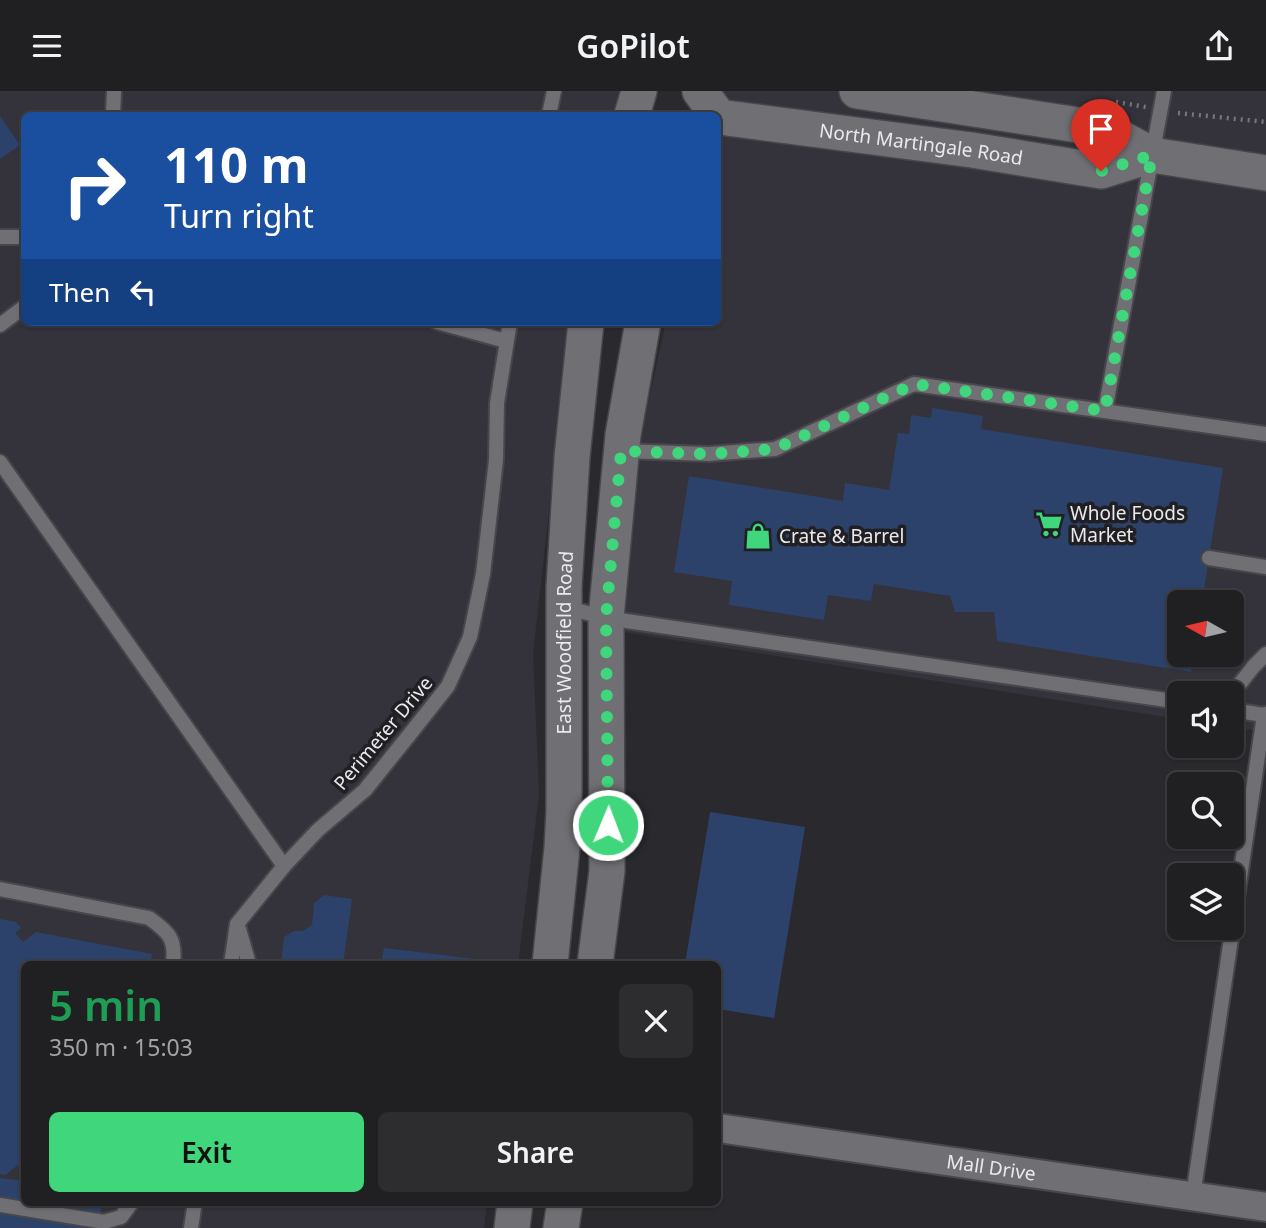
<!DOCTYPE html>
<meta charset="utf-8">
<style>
:root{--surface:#202022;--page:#2d2d2f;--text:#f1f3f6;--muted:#a2a3a5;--line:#3d3e40;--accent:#40d77c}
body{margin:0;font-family:"Noto Sans",sans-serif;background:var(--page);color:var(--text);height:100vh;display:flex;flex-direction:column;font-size:26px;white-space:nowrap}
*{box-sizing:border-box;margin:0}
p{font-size:23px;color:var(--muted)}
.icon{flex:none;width:38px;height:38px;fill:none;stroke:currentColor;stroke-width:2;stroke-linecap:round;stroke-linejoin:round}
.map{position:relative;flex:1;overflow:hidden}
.details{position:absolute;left:21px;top:870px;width:700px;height:245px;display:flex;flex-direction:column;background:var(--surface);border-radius:10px;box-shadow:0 2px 5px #0004,0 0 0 2px var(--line)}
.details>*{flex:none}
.banner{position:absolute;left:21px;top:21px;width:700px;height:214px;border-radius:10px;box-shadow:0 2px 5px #0004,0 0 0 2px var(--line);background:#1a4fa0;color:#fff;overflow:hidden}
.needle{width:46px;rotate:278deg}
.buttons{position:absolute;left:1167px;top:499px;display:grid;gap:14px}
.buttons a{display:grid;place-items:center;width:77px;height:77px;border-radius:10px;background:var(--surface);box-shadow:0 2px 5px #0004,0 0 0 2px var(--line);font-size:35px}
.pin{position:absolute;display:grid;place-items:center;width:60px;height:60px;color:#fff;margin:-72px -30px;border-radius:50% 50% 50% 0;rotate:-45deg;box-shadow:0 0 7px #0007}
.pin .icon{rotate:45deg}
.me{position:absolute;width:77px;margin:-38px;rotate:1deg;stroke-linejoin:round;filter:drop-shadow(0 0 5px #0008)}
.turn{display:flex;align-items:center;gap:24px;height:147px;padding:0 28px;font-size:32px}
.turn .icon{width:91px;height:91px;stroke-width:2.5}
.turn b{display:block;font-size:49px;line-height:60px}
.then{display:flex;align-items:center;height:66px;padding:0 28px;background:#0003;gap:14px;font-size:26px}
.round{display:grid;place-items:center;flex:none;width:74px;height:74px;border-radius:10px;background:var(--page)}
.overview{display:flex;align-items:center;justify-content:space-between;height:119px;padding:0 28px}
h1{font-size:42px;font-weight:600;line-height:52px;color:#1e9e55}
.action{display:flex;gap:14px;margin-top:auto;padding:14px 28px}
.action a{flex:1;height:80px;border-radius:10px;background:var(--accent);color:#111;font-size:28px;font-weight:600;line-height:80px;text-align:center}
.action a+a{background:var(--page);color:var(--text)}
header{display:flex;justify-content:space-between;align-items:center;height:91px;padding:0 28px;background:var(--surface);font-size:32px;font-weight:600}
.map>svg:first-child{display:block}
</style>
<header><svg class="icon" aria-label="menu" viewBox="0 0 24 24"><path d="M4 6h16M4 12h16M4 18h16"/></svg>GoPilot<svg class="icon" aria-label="share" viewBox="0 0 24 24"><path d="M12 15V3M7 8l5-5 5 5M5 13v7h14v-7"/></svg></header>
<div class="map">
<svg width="1266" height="1137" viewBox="0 0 1266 1137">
<rect width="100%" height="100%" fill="#2a2a2e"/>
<g fill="#34333c" fill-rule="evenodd">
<path d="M0,0H627L621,24H24V231H570L533,563L539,704L518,873H24V1111H487L484,1137H0Z"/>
<path d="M717,0H1266V641L1232,636V602H1180L1179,628L598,537L666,231H718ZM1180,511H1232V564H1180Z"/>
</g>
<g fill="#2d426a">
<path d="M0,25L20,54L0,68Z"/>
<path d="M932,317L983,325L981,338L1223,377L1202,511H1180V564H1194L1191,581L997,550L994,521H955L950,505L874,493L871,510L828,504L824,529L729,514L732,490L674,481L689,385L843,410L845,392L889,399L898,342L909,343L911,324L931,327Z"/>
<path d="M710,721L805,736L774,927L718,918V873H685Z"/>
<path d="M324,804L352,808L343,873H281L284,846L294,840H303L312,834L314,812Z"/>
<path d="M0,828L16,831L21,837L15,842L23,851L36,841L152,863L150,873H24V1083L18,1074L5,1084L0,1083Z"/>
<path d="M384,857L484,869L483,873H381Z"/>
<path d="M0,1087L24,1090V1111H102L98,1137H0Z"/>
</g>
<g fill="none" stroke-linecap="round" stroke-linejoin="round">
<g stroke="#47464a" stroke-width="18">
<g id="service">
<path d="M113,24L114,0"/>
<path d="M549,24L554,0"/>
<path d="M0,146H24"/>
<path d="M437,231L506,250"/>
<path d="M0,234L24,216"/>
<path d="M1105,320L1164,0"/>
<path d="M623,360L709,363L775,358L914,293L1266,343"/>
<path d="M0,371L284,775"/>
<path d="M1209,467L1266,476"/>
<path d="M565,516L606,527L1180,611"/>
<path d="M1232,603L1253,576L1266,563"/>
<path d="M1232,619L1264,624"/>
<path d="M0,798L149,827C169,841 176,848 173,873"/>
<path d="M239,838L249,873"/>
<path d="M231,873L237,833L284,775L318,739L365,699L410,643L448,595L470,546L483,483L496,369L497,312L510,231"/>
<path d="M1193,1105L1264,624L1266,623"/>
<path d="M0,1114L104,1131L121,1126L132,1111"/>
<path d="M191,1137L195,1111"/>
</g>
</g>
<g stroke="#47464a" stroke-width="32">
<g id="minor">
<path id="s1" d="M718,1037L1266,1116"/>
</g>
</g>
<g stroke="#47464a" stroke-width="38">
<g id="tertiary">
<path id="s2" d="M700,0L719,26L972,59L1101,80L1152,64"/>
<path d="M857,0L1104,38L1152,64L1266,82"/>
<path d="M632,24L639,0"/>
<path id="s3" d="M550,873L562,757L564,719V496L572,366L586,231"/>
<path d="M595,873L607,780L606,527L623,344L643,231"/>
<path d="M512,1137L515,1111"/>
<path d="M561,1137L565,1111"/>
</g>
</g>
<g stroke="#77777b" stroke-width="4.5" stroke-dasharray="2 5" stroke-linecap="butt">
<path d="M1116,11L1146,16"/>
<path d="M1178,22L1266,31"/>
</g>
<use href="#service" stroke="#707074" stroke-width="14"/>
<use href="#minor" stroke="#707074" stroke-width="28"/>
<use href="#tertiary" stroke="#707074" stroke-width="35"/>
</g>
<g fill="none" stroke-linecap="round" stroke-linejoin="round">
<path stroke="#40d77c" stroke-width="12" stroke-dasharray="0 21.6" d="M608,734L606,527L621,360L709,363L775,358L914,293L1105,320L1152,64L1101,80"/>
</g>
<defs>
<g id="supermarket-bare" transform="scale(2.1)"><path d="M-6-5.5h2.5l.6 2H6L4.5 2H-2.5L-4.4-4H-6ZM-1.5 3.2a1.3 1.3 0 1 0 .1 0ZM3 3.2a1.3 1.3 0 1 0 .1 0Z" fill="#40d77c" stroke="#202024" stroke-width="2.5" paint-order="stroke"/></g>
<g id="shop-bare" transform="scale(2.1)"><path d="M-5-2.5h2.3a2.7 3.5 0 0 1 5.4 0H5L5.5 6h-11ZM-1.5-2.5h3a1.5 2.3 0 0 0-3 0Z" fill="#40d77c" stroke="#202024" stroke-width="2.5" paint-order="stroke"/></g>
</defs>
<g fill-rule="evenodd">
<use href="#supermarket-bare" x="1049" y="433"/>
<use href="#shop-bare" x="758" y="445"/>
</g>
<g text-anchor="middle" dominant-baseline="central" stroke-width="7" stroke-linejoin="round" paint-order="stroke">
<g font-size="19" fill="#eaeaed" stroke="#202024">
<text stroke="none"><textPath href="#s2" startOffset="236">North Martingale Road</textPath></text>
<text stroke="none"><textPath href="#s3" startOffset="322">East Woodfield Road</textPath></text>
<text transform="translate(383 642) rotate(-50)">Perimeter Drive</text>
<text stroke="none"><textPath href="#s1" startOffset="276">Mall Drive</textPath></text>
</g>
<g font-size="19" fill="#eaeaed" stroke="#202024" text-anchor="start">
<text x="1070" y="422">Whole Foods<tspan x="1070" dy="22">Market</tspan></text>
<text x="779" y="445">Crate &amp; Barrel</text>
</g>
</g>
</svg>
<div class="buttons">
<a><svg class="needle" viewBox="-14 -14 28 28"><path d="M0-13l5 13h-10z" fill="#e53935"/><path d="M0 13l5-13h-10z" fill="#a2a3a5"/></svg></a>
<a><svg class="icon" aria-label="sound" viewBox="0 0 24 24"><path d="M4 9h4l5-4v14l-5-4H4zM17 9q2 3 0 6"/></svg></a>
<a><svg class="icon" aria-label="search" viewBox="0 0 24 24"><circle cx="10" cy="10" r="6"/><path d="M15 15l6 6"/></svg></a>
<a><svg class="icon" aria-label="layers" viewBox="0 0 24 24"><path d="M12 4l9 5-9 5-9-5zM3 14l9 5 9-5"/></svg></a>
</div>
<div class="pin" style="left:1101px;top:80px;background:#d93025"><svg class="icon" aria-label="arrive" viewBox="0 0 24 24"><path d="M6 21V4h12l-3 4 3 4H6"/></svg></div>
<svg class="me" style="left:608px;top:734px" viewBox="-20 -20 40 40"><circle r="17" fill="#40d77c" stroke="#fff" stroke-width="3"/><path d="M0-11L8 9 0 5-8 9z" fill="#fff"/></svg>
<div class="banner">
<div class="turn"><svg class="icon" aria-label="right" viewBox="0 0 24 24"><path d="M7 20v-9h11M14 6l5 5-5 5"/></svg><div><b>110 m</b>Turn right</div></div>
<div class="then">Then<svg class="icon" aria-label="left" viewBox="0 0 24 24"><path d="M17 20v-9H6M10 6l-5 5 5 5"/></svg></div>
</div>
<section class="details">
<div class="overview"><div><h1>5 min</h1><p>350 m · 15:03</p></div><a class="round"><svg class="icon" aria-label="close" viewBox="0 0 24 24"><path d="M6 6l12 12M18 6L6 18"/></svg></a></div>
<div class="action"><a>Exit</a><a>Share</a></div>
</section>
</div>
